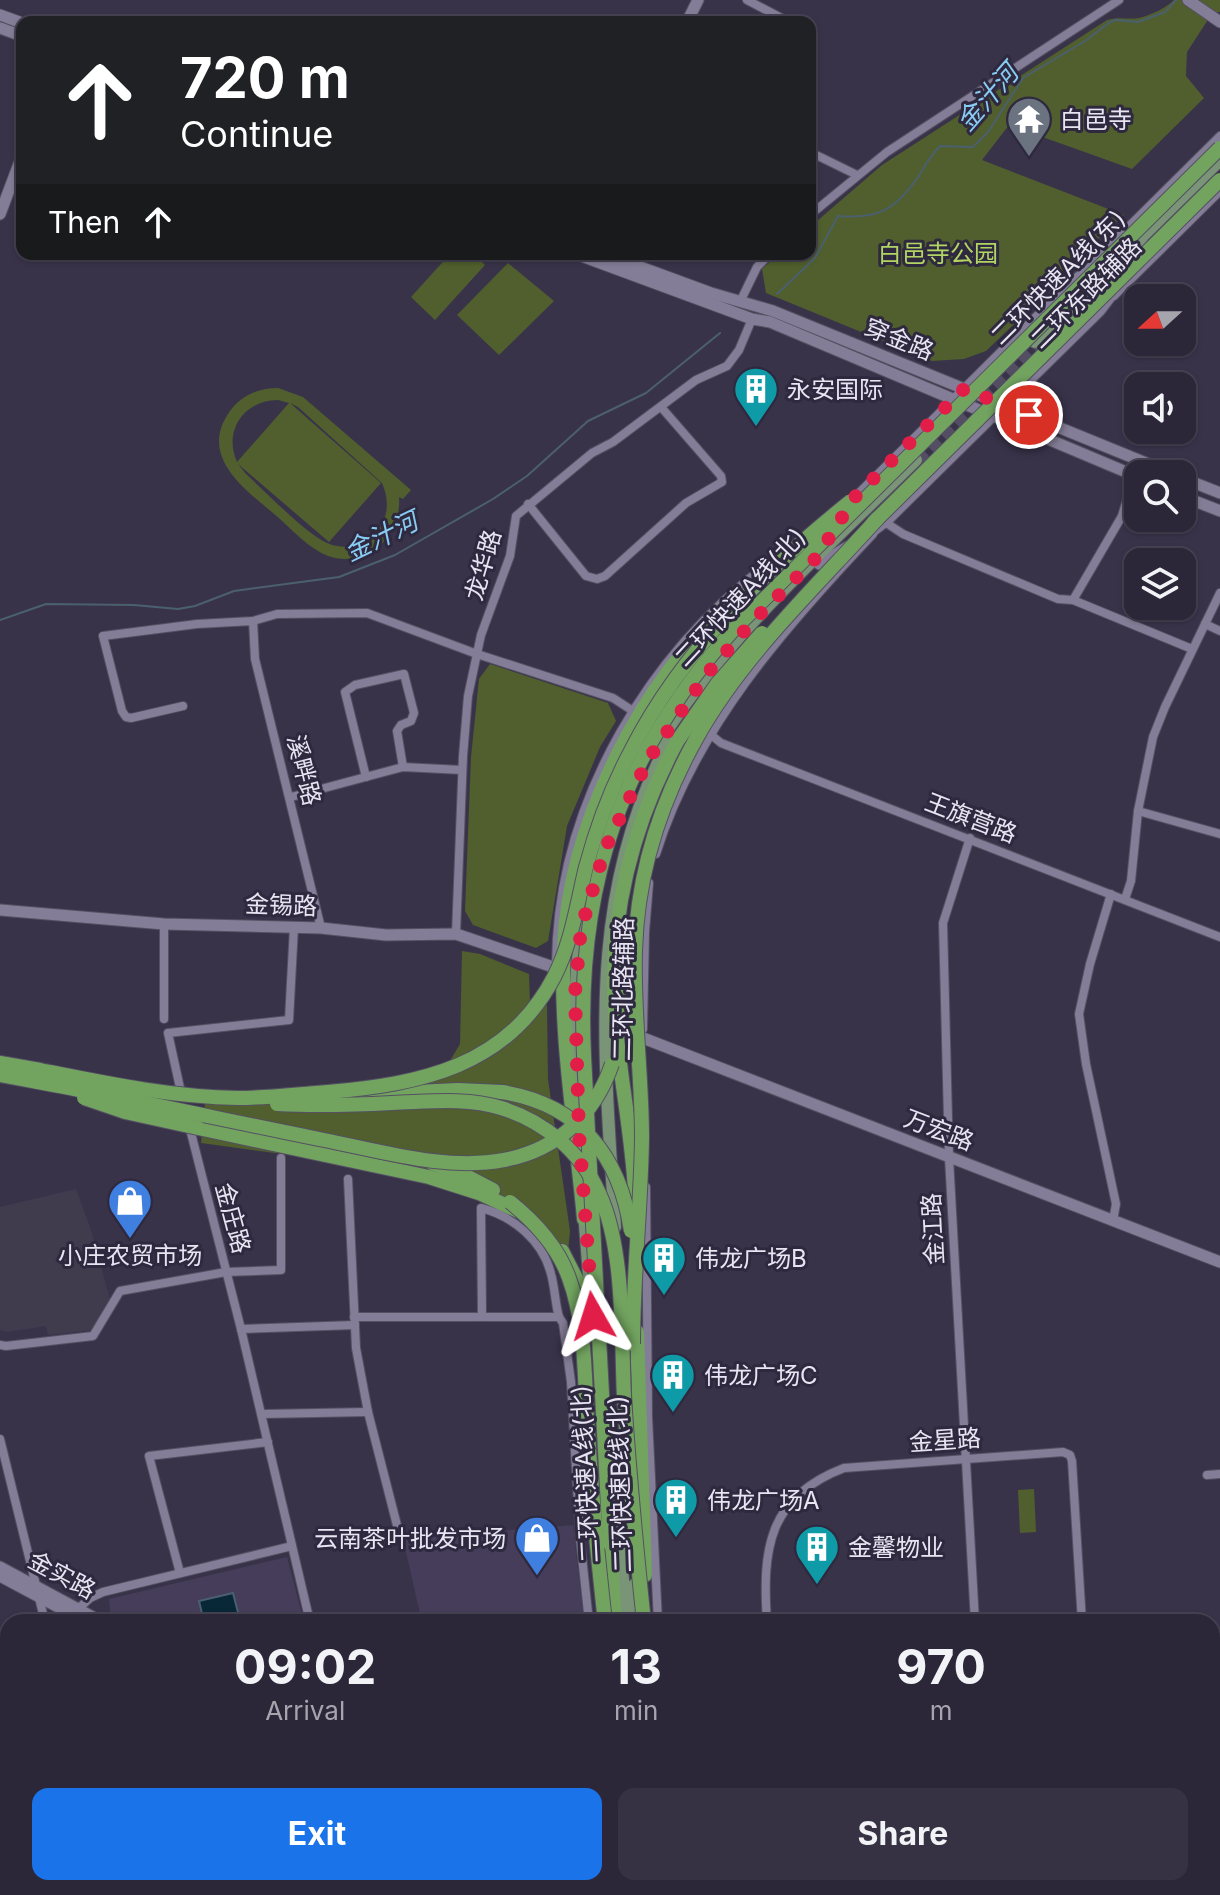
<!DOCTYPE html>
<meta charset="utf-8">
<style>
:root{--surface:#2b2638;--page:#373243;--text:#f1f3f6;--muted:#a6a5ae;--line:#474353;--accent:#1a73e8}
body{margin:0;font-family:Inter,"Noto Sans SC",sans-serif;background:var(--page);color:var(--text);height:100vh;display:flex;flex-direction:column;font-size:30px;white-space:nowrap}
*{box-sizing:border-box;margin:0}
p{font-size:26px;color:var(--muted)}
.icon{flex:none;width:44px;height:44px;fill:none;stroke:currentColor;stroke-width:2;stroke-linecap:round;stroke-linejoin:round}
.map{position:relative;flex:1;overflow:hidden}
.sheet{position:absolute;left:0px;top:1614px;width:1220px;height:282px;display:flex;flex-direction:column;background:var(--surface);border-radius:24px 24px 0 0;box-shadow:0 2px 6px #0004,0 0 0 2px var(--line)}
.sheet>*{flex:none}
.hud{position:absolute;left:16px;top:16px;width:800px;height:244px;border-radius:16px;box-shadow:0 2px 6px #0004,0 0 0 2px var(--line);background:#202124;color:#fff;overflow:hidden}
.needle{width:52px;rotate:249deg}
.tools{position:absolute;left:1124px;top:284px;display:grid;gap:16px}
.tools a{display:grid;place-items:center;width:72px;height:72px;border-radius:16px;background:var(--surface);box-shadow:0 2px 6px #0004,0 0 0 2px var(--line);font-size:40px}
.pin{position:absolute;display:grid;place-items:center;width:68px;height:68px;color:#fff;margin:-34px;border:4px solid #fff;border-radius:50%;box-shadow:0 2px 8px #0007}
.me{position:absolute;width:88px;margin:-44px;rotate:354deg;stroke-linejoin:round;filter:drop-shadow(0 0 6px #0008)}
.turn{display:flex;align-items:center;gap:28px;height:168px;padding:0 32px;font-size:36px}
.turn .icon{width:104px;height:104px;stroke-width:2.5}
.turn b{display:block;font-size:56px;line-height:68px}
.then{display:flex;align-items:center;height:76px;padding:0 32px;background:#0003;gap:16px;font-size:30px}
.eta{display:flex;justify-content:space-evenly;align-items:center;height:136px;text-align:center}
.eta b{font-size:48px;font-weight:700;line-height:56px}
.primary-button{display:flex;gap:16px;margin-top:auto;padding:16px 32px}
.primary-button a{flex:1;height:92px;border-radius:16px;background:var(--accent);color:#fff;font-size:32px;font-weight:700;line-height:92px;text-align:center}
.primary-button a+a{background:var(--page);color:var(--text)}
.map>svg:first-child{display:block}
</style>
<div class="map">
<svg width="1220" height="1895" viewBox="0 0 1220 1895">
<rect width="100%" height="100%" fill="#39334a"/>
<g fill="#453d59">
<path d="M573,1525L584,1622H422L403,1539Z"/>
<path d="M287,1557L304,1622L111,1621L109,1599Z"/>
</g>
<path fill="#403c4e" d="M76,1189L91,1230L111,1303L93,1330L48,1335L46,1326L7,1332L0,1330V1207Z"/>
<g fill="#505f2d" fill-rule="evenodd">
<path d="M1174,0H1220V12H1213L1187,52L1186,76L1204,98L1132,169L1009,125L982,160L1124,215L1064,270L1037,302L986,351L964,359L932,361L766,293L762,269L779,254H810V227L882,165L1107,20C1119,16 1128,20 1139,18C1151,15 1166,8 1174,0Z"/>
<path d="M450,254H473L485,265L435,320L411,297Z"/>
<path d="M508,263L554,301L499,355L457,315Z"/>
<path d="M278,388L303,397L411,490L403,499L399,497C402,536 367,569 328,556C310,549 294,532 280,519C249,492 196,458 230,411C242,395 259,388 278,388ZM278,400L289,403L237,462C223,431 244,400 278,400ZM290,403L298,407L382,483C389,499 389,516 378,530C366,546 345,551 327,543C306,534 265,491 246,474L238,464L329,542L381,483Z"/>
<path d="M490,664L608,703L616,721L600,747L567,826L548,941L536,948L473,925L465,911L471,757L479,679Z"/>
<path d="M462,951L480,954L529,974L530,1004L547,1005L548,1079L570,1231L567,1262L529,1226L478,1191L424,1173L201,1143L206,1094L407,1078L448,1064L460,1044Z"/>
<path d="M1034,1489L1036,1532L1020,1533L1018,1490Z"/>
</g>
<path fill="#082737" stroke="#4b606f" stroke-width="2" d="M233,1593L240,1620L204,1622L199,1601Z"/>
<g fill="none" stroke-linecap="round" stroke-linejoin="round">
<g stroke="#4b606f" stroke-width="2">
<path d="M777,294L815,258L838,216C877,219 895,211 918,177C925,166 930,156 940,146L973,147L988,132L1023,78L1085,41L1110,22L1116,20L1138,22L1165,12L1176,0"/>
<path d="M0,620L46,604L134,605L178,609L195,606L234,591L339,577L395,555L493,499L527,476L588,421L646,393L720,333"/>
</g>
<path stroke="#534e63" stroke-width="12" stroke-dasharray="12 6" stroke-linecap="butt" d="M920,464L1039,346"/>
<g stroke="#555062" stroke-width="10">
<g id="street">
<path d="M747,0L789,22"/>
<path d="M810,152L857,175"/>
<path d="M810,215L887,152L1119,0"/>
<path d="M1093,262L1220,136"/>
<path d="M1114,296L1220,191"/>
<path d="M740,302L757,267L770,254"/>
<path d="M528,504L586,576L597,579L605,576L686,503L722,482L721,476L661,407"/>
<path d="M885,522L903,534L1058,599L1073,600L1192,649"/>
<path d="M1073,600L1122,516L1134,476"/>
<path d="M253,621L255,659L321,928"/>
<path d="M1205,624L1220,631"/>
<path d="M183,706L131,718L126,717L122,711L103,636L197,624L253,621L277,614L367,613L477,654L613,698L633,711"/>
<path d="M710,734L721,743L1220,937"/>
<path d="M366,777L345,692L355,685L404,674L414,713L411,721L401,725L397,731L403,767"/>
<path d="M291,797L403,767L462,770"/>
<path d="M1138,811L1220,834"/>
<path d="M970,838L943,923L949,1158L975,1622"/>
<path d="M656,854C695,729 784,628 873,534"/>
<path d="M1111,894L1090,964L1079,1014L1086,1064L1116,1204L1113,1221"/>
<path d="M1125,899L1131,881L1138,811L1153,737L1165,707L1220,593"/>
<path d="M164,924V1019"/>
<path d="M456,934L463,756L468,696L481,635L510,556L516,516L592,453L613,442L696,380L727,366L739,350L752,319"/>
<path d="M556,965C557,801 650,648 781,554"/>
<path d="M643,1029L645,932L649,883"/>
<path d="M182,1097L168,1033L289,1020L294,927"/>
<path d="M189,1125L241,1329L310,1622"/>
<path d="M348,1179L356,1348L368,1412L399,1533"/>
<path d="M646,1187L648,1417L658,1622"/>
<path d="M354,1317H559L563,1323L571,1382L580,1538L589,1622"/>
<path d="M482,1317L481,1208C513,1216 543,1241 551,1274C555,1288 555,1303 559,1317"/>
<path d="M241,1329L355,1325"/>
<path d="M0,1345L6,1346L93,1336L120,1291L226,1272L281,1270V1158"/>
<path d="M262,1414L368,1412"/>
<path d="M0,1439L45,1622"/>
<path d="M1207,1475L1220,1474"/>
<path d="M180,1573L149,1456L268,1442"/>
<path d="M78,1609L90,1598L103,1592L292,1546"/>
<path d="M767,1622C762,1549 768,1497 844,1468L1063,1452L1070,1455L1072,1461L1082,1622"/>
<path d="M1212,1667L1220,1666"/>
<path d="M119,1888L126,1895"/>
<path d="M619,1888V1895"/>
<path d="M993,1888L994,1895"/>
</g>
</g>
<g stroke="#555062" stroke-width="13">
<g id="secondary">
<path d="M1188,0L1220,22"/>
<path d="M0,15L22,23"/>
<path d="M687,22L698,0"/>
<path d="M0,28L22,36"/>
<path d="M0,214L22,156"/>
<path d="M576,254L752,319L770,322L1138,477"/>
<path d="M605,254L711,293L773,311L1173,474"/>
<path d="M1128,267L1143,244"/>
<path d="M1182,478L1220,493"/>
<path d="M1182,496L1220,511"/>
<path d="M849,505L1073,282L1100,261"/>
<path d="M867,535L887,520L1100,310L1116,289"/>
<path d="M819,564L849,546"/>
<path d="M0,910L164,924L321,928L386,935L456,934L556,968"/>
<path d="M643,1038L1220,1262"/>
<path d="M0,1567L102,1622"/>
<path d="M0,1576L86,1622"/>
<path d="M209,1895V1888"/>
</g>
</g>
<g stroke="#555062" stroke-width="14">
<g id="primary">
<path d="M1035,342L1220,160"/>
<path d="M657,746C725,636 825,550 916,460"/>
<path d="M577,1101C575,1033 571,964 589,897"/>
<path d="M584,1212L590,1289"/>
<path d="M615,1227C605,1055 584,896 671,737"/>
<path d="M611,1454L627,1622"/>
<path d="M634,1585L636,1622"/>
<path d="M641,1888V1895"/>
<path d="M650,1888V1895"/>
<path d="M696,1888L703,1895"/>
<path d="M595,1895L600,1888"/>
</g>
</g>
<g stroke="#555062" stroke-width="16">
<g id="highway">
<path d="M621,1020L630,958"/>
<path d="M0,1063L40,1070"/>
<path d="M0,1075L38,1082"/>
<path d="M354,1095L458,1090L502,1092"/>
<path d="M198,1128L429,1177L479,1193L518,1211"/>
<path d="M432,1163L466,1176L493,1190"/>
<path d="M635,1191C632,1132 619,1074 615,1015C608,919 632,824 678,740"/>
<path d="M584,1219C576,1130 559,1033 564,945C571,820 642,679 736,597"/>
<path d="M562,1251L583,1292L595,1336"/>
<path d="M637,1332L645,1575"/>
<path d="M610,1544L615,1622"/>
<path d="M629,1888V1895"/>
<path d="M662,1888V1895"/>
</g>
</g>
<use href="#street" stroke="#847d97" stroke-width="8"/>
<use href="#secondary" stroke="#847d97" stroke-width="11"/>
<use href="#primary" stroke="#799476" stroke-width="12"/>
<use href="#highway" stroke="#72a460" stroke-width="14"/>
<g stroke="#555062" stroke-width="16" stroke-linecap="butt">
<g id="highway-bridge">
<path d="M873,523L1220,180"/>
<path d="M678,740L717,684L762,633"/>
<path d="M40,1070C105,1083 171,1097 238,1098C268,1098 298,1094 328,1092C420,1084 507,1067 554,977C572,942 577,904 586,867C597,826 612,786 632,749C682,651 766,569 851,501"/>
<path d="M38,1082C134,1100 229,1121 324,1140C381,1151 446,1171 504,1160C558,1150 595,1114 612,1064"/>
<path d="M502,1092C579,1104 620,1156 631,1231"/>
<path d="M84,1098L125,1112L198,1128"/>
<path d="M277,1104C315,1106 353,1105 392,1103C428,1102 466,1097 501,1108C544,1121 581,1152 599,1193C625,1249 621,1336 624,1397C629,1472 636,1547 644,1622"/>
<path d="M510,1202C535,1222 558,1247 569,1278C587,1327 584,1383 588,1434C592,1497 598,1560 605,1622"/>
<path d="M633,1344C633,1275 641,1207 642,1138C642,1076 633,1013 635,951C637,875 660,803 697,737C743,655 815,588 878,518"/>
<path d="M610,1544L584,1056C576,887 620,754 734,629L1220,148"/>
</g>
</g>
<use href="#highway-bridge" stroke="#72a460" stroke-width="14"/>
</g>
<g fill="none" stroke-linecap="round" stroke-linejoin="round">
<path stroke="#e11d48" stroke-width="14" stroke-dasharray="0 25.2" d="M593,1316L579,1134L575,993L581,929L605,849L648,760L706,675L753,621L817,557L855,497L964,389L1029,415"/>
</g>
<defs>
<g id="temple-pin" transform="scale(2.3)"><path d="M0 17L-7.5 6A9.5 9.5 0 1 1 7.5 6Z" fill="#6b7280" stroke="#2f293f"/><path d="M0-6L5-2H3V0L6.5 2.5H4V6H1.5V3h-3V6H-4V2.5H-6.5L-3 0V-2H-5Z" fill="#fff"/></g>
<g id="building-pin" transform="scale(2.3)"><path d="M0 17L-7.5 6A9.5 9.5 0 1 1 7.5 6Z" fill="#0f9aa8" stroke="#2f293f"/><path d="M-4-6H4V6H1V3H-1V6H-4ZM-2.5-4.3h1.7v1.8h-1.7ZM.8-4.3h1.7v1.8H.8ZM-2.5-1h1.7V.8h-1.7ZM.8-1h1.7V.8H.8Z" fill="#fff"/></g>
<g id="shop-pin" transform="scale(2.3)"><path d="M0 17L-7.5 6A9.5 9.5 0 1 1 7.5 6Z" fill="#3f7fe0" stroke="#2f293f"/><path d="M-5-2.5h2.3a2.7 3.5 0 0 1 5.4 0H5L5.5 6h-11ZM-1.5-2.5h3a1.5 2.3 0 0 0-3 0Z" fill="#fff"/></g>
</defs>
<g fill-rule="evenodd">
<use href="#temple-pin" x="1029" y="119"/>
<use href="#building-pin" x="756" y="389"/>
<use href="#shop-pin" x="130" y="1201"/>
<use href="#building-pin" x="664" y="1258"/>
<use href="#building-pin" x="673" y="1375"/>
<use href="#building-pin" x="676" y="1500"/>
<use href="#shop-pin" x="537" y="1538"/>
<use href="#building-pin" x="817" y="1547"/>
</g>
<g text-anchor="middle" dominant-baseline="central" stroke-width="6" stroke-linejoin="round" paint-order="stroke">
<g font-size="24" fill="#e8e5f3" stroke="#2f293f" text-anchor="start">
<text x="1060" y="119">白邑寺</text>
<text x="787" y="389">永安国际</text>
<text x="130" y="1255" text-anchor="middle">小庄农贸市场</text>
<text x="695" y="1258">伟龙广场B</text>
<text x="704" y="1375">伟龙广场C</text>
<text x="707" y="1500">伟龙广场A</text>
<text x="506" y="1538" text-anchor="end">云南茶叶批发市场</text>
<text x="848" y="1547">金馨物业</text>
</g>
<g font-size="24" fill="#b2d463" stroke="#2f293f">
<text x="938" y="253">白邑寺公园</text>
</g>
<g font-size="24" fill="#e8e5f3" stroke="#2f293f">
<text transform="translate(1058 277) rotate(-45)">二环快速A线(东)</text>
<text transform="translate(1086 293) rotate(-45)">二环东路辅路</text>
<text transform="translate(899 339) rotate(22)">穿金路</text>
<text transform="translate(483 565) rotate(-74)">龙华路</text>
<text transform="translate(740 597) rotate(-47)">二环快速A线(北)</text>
<text transform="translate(304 770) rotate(76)">溪畔路</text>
<text transform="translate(971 818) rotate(21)">王旗营路</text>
<text transform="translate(281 905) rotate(2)">金锡路</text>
<text transform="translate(623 989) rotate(-89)">二环北路辅路</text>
<text transform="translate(939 1130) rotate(21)">万宏路</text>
<text transform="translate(233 1218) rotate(75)">金庄路</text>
<text transform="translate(933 1229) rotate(-93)">金江路</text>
<text transform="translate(945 1440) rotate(-4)">金星路</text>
<text transform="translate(585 1474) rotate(-93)">二环快速A线(北)</text>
<text transform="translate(620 1484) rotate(-92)">二环快速B线(北)</text>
<text transform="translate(62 1575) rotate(28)">金实路</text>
</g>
<g font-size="26" font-style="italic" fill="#89ccf3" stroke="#2f293f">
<text transform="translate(987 97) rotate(-49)">金汁河</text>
<text transform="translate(381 536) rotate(-26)">金汁河</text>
</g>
</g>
</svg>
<div class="tools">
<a><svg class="needle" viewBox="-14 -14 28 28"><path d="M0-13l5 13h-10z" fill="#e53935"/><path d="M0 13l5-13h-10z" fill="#a6a5ae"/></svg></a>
<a><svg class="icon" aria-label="sound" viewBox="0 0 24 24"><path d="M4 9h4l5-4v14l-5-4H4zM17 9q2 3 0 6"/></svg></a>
<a><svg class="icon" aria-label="search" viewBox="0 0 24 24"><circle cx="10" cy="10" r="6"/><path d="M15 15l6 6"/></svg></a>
<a><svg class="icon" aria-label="layers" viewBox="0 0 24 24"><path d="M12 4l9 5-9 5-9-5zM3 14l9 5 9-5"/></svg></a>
</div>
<div class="pin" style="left:1029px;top:415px;background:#d93025"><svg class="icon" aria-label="arrive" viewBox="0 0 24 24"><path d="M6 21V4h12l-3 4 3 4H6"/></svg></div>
<svg class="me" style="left:593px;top:1316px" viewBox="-20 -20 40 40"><path d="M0-17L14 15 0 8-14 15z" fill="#e11d48" stroke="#fff" stroke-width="4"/></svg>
<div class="hud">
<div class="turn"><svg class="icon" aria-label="ahead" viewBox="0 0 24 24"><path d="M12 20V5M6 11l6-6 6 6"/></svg><div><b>720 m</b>Continue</div></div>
<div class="then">Then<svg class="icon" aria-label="ahead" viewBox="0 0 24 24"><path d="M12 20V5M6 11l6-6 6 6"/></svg></div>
</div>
<section class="sheet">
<div class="eta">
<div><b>09:02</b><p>Arrival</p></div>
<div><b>13</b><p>min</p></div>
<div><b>970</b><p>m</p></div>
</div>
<div class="primary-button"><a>Exit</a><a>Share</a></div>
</section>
</div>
